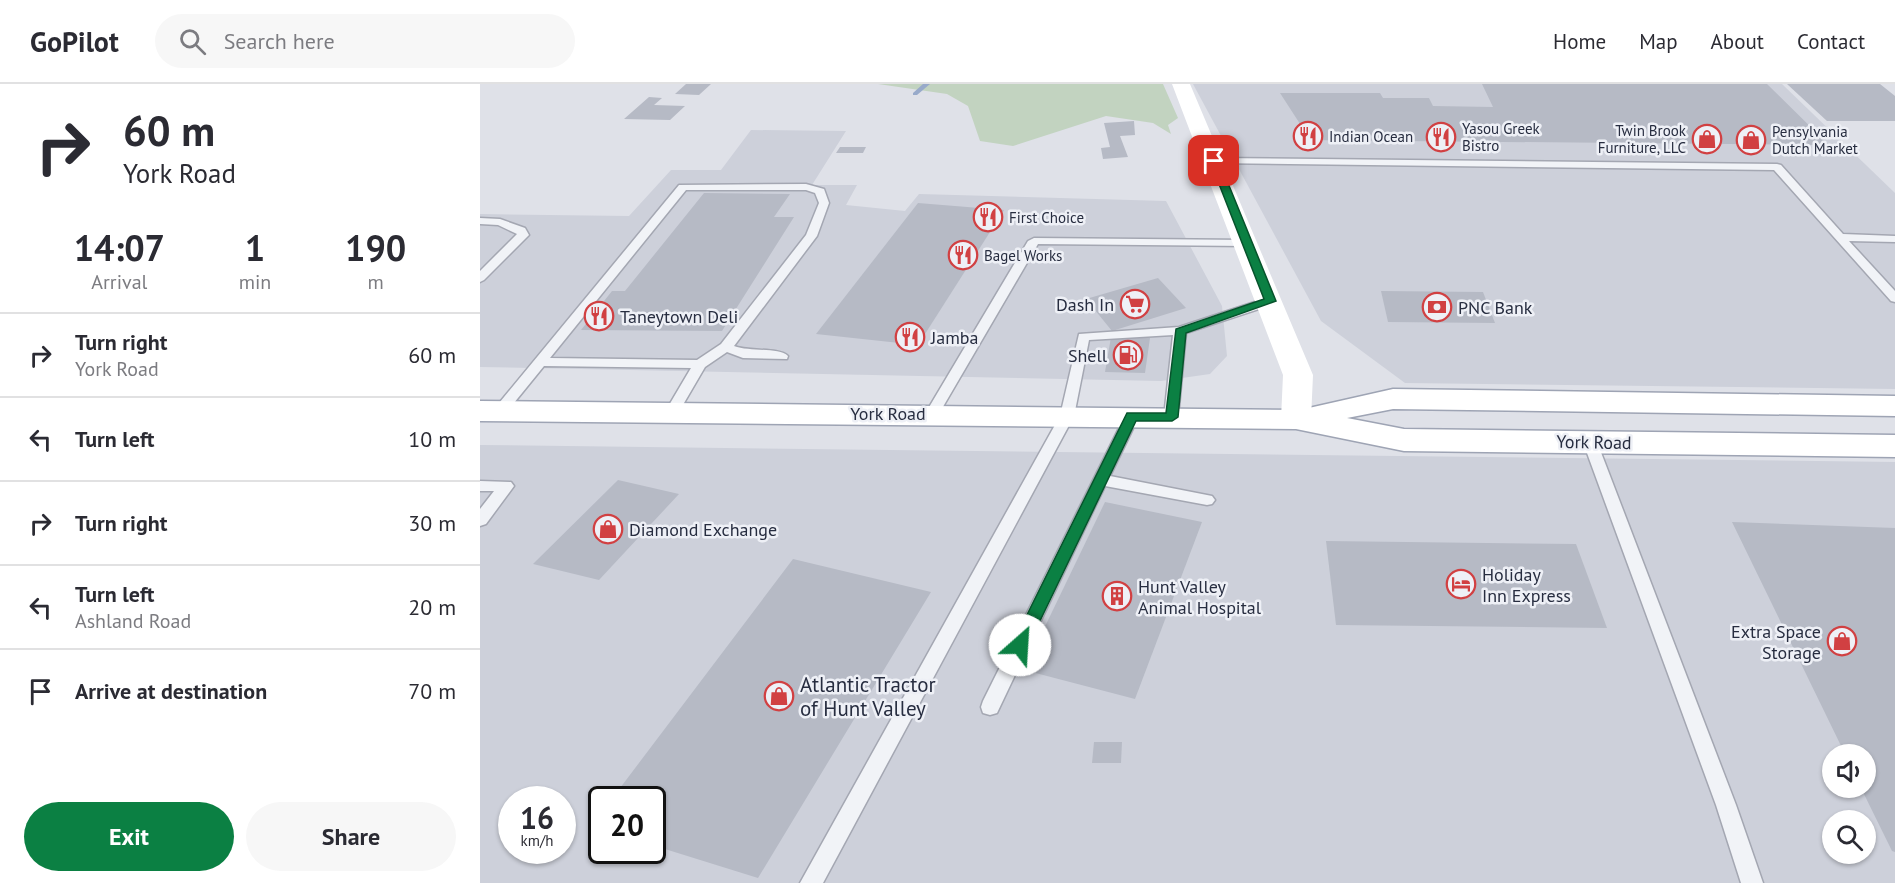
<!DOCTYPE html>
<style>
:root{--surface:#fff;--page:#f7f7f7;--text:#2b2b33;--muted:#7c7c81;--line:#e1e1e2;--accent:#0b8043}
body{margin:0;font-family:"PT Sans",sans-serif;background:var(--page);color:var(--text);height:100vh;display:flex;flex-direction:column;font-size:22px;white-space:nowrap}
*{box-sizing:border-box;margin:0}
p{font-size:20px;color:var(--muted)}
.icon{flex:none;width:33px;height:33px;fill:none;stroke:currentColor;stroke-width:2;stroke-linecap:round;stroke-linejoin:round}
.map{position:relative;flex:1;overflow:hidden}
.sheet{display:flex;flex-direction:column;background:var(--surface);width:480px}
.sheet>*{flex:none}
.top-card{background:#fff;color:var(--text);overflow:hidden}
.tools{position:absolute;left:1342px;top:660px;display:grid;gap:12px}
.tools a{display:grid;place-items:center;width:54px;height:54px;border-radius:50%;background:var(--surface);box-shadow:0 2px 4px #0004;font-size:30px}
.speed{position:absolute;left:18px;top:702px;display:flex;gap:12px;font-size:30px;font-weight:700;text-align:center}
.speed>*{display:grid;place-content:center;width:78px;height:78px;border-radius:50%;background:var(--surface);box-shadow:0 2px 4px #0004;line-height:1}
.speed small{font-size:15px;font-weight:400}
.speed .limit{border:3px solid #111;border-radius:9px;background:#fff;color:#111}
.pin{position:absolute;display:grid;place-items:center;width:51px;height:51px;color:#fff;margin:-26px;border-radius:12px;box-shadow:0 3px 9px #0006}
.me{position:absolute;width:66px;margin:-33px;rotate:26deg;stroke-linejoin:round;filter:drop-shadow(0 0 4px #0008)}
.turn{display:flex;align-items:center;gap:21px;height:126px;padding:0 24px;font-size:27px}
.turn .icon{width:78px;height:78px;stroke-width:2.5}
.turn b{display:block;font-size:42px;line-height:51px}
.eta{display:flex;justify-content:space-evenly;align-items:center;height:102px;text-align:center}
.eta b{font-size:36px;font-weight:700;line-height:42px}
.button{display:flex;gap:12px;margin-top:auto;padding:12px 24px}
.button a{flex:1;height:69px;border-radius:36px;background:var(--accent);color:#fff;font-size:24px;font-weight:700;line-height:69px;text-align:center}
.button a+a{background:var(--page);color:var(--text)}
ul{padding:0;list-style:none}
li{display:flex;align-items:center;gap:18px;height:84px;padding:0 24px;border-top:2px solid var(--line)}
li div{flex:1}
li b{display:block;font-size:22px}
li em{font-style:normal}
header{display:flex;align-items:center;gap:36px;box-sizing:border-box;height:84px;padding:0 30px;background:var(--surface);border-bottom:2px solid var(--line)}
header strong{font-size:28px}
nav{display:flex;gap:33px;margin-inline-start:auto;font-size:21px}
.search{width:420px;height:54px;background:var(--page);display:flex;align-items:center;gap:15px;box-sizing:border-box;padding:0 21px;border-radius:33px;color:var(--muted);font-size:22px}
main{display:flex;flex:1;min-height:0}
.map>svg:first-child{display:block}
</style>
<header>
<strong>GoPilot</strong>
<div class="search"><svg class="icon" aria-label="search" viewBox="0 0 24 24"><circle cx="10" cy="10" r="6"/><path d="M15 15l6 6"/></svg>Search here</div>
<nav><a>Home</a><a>Map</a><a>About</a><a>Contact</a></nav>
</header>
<main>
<section class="sheet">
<div class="top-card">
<div class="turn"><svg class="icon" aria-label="right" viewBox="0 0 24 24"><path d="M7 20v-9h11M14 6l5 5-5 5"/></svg><div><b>60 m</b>York Road</div></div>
</div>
<div class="eta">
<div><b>14:07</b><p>Arrival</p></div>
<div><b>1</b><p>min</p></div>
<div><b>190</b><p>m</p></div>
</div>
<ul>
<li><svg class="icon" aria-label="right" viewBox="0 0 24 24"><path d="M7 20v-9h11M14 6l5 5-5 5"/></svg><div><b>Turn right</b><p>York Road</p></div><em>60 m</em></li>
<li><svg class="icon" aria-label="left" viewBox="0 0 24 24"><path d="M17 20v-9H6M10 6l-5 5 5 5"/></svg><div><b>Turn left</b></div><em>10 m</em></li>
<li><svg class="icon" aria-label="right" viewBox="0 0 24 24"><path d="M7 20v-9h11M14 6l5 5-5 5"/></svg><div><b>Turn right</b></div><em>30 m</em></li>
<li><svg class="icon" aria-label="left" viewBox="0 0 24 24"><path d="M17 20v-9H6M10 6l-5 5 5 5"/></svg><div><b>Turn left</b><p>Ashland Road</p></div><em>20 m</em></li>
<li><svg class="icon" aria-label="arrive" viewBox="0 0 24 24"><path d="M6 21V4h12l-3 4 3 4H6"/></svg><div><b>Arrive at destination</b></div><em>70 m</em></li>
</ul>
<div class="button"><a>Exit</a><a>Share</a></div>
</section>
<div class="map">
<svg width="1415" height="799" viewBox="0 0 1415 799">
<rect width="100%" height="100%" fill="#dfe1e8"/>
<g fill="#cdd0da" fill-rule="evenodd">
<path d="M713,0H1302L1415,109V305L925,299L841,237Z"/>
<path d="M271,46L366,47L332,101H377L366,121L425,127L439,110L686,117L742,222L747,272L730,290L681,297L0,283V130L149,132L191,86H241Z"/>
<path d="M0,361L1415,378V799H0ZM1353,670H1386V704H1353ZM32,716H82V766H32ZM122,716H172V766H122ZM1353,736H1386V770H1353Z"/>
</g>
<path fill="#c2d3c0" d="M398,0H683L698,34L688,41L691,50L673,39L626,32L533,62L500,57L488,22L467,10Z"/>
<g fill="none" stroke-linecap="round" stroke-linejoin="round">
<path fill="#98aaca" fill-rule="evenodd" d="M443,0H450L437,11H433V9Z"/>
</g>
<g fill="#b6bac5">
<path d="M206,0H231L219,11L195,10Z"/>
<path d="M1002,0H1287L1349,61L821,56L822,43L800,9H900L903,14H949L953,22L1013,23Z"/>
<path d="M1307,0H1400L1415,12V37H1347Z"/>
<path d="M169,13L182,14L174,21L205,22L190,36L144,35Z"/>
<path d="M654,37L655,51L640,52L648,73L623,75L621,64L630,63L624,39Z"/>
<path d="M360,63H386L383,69H356Z"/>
<path d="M224,109L310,110L294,133H314L242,247L101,246L132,207H145Z"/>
<path d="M438,119L524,126L438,261L336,250Z"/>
<path d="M678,194L706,224L632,247L606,215Z"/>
<path d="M901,207L1003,208L1015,239L908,238Z"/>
<path d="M631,253L670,254L665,289L625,288Z"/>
<path d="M138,396L199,410L119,496L53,480Z"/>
<path d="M625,418L722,438L655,615L544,586Z"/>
<path d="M1252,438L1415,444V768L1412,767L1381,704H1386V670H1365Z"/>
<path d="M846,457L1096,460L1127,544L856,541Z"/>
<path d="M313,475L451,508L278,794L172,761V716H131Z"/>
<path d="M614,658H642L641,679H612Z"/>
<path d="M122,728V745L111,742Z"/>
</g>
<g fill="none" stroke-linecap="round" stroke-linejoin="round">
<g stroke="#a4a7b2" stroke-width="3">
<g id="service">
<path d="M734,74L1297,80L1301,81L1363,150L1415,152V158L1369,157L1415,207V218L1411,217L1294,86L731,79L729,77Z"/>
<path d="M326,100L344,105L349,119L337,152L254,262C269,268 299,263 308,272L307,275L263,274L247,268L225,283L197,331L192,333L185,328L211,284L64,282L25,330H15L13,327L15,324L199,101ZM206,106H326L335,109L339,119L326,151L241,260L217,276L70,274Z"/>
<path d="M0,134L20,135L45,144L49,151L4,196L0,198V187L37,150L18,141L0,140Z"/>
<path d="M554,154L767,156L773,159L767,162L558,160L457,333H447L445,330L548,157Z"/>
<path d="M790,213L796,217L794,220L706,249L698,333L691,338L684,333L693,251L609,256L594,332L343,799H320L580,332L599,250L699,243Z"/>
<path d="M652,327L659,332L630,392L727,411L732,412L735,416L732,420L727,421L625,402L517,629L510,631L503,629L501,623L503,617L645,332Z"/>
<path d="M1110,353L1117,358L1256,721L1283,799H1261L1236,721L1103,358Z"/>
<path d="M0,397L31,398L34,402L6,440L0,442V425L14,407H0Z"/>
</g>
</g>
<g stroke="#9ea4b4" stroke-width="3">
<path id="primary" d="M913,305L1415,312V332L913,325L867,334L924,345L1415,351V373L924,367L816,345L0,337V317L820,326Z"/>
</g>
<use href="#service" fill="#f1f3f7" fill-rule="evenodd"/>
<path fill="#fff" fill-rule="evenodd" d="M692,0H710L833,291L831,335L827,342L816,345L805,342L801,335L803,291Z"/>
<use href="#primary" fill="#fff" fill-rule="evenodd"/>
</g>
<path fill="#0b8043" stroke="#07532c" stroke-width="1.5" d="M734,74L739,77L796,217L706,249L698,333L692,337H656L546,566L540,568L534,566L532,561L647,329H686L696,245L784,215L730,77Z"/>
<defs>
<g id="restaurant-ring" transform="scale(1.5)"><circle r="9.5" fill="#eef0f6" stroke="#d14042" stroke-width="1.5"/><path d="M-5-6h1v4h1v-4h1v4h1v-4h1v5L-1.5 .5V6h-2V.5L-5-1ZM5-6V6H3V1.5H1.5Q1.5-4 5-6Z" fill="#d14042"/></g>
<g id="shop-ring" transform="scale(1.5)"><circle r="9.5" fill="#eef0f6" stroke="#d14042" stroke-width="1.5"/><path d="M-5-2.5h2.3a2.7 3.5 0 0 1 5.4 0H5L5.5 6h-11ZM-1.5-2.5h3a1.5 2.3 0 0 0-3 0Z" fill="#d14042"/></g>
<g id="supermarket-ring" transform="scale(1.5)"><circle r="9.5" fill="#eef0f6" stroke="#d14042" stroke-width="1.5"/><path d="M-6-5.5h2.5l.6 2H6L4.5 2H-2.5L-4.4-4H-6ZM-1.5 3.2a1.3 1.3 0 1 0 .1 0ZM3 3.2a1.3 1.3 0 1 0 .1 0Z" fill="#d14042"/></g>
<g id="bank-ring" transform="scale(1.5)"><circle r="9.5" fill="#eef0f6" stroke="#d14042" stroke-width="1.5"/><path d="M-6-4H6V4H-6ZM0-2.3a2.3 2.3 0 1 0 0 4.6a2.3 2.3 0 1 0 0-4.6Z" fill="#d14042"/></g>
<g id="fuel-ring" transform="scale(1.5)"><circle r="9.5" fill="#eef0f6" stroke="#d14042" stroke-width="1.5"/><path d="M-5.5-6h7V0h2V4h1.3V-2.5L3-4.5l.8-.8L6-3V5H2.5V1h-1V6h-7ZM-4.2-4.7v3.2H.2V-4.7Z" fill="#d14042"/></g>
<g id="hotel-ring" transform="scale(1.5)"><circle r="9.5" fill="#eef0f6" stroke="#d14042" stroke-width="1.5"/><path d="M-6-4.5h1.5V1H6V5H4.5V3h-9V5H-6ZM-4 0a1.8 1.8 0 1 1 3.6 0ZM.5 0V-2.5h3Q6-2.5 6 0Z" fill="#d14042"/></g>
<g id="building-ring" transform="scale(1.5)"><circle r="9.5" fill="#eef0f6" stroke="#d14042" stroke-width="1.5"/><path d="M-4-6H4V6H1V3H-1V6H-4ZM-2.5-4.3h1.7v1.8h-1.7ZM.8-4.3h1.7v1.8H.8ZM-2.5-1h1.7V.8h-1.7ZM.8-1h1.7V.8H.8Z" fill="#d14042"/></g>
</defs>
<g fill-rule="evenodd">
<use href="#restaurant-ring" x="828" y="52"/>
<use href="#restaurant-ring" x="961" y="53"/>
<use href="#shop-ring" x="1227" y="55"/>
<use href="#shop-ring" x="1271" y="56"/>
<use href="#restaurant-ring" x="508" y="133"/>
<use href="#restaurant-ring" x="483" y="171"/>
<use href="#supermarket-ring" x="655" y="220"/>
<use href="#bank-ring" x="957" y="223"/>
<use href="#restaurant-ring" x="119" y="232"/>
<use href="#restaurant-ring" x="430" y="253"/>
<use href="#fuel-ring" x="648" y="271"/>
<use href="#shop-ring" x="128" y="445"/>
<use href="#hotel-ring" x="981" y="500"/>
<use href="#building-ring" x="637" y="512"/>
<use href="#shop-ring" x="1362" y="557"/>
<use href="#shop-ring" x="299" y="612"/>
</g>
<g text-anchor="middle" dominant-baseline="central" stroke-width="5" stroke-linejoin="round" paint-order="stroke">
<g font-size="15" fill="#272d40" stroke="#eef0f6" text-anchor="start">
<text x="982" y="44">Yasou Greek<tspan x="982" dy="17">Bistro</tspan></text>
<text x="1206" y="46" text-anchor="end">Twin Brook<tspan x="1206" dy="17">Furniture, LLC</tspan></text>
<text x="1292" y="47">Pensylvania<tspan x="1292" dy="17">Dutch Market</tspan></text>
<text x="849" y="52">Indian Ocean</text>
<text x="529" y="133">First Choice</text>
<text x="504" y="171">Bagel Works</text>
</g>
<g font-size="18" fill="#272d40" stroke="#eef0f6" text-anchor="start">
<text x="634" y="220" text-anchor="end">Dash In</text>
<text x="978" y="223">PNC Bank</text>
<text x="140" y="232">Taneytown Deli</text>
<text x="451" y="253">Jamba</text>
<text x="627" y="271" text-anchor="end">Shell</text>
<text x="149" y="445">Diamond Exchange</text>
<text x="1002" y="490">Holiday<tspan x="1002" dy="21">Inn Express</tspan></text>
<text x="658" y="502">Hunt Valley<tspan x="658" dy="21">Animal Hospital</tspan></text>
<text x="1341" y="547" text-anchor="end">Extra Space<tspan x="1341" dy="21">Storage</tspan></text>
</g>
<g font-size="18" fill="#272d40" stroke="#eef0f6">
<text x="408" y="329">York Road</text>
<text transform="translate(1114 358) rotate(1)">York Road</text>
</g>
<g font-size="21" fill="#272d40" stroke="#eef0f6" text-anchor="start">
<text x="320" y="600">Atlantic Tractor<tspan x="320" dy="24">of Hunt Valley</tspan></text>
</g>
</g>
</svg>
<div class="tools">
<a><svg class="icon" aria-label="sound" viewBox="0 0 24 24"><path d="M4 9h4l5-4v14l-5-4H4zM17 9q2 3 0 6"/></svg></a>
<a><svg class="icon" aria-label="search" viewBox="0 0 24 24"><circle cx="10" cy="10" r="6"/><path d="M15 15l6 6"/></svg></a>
</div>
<div class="speed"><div>16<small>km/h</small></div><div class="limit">20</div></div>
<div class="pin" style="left:734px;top:77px;background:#d93025"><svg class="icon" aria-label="arrive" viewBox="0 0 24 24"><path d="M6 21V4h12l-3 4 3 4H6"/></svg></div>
<svg class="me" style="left:540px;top:561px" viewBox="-20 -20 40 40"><circle r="19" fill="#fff"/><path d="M0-13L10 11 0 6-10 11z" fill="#0b8043"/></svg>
</div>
</main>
